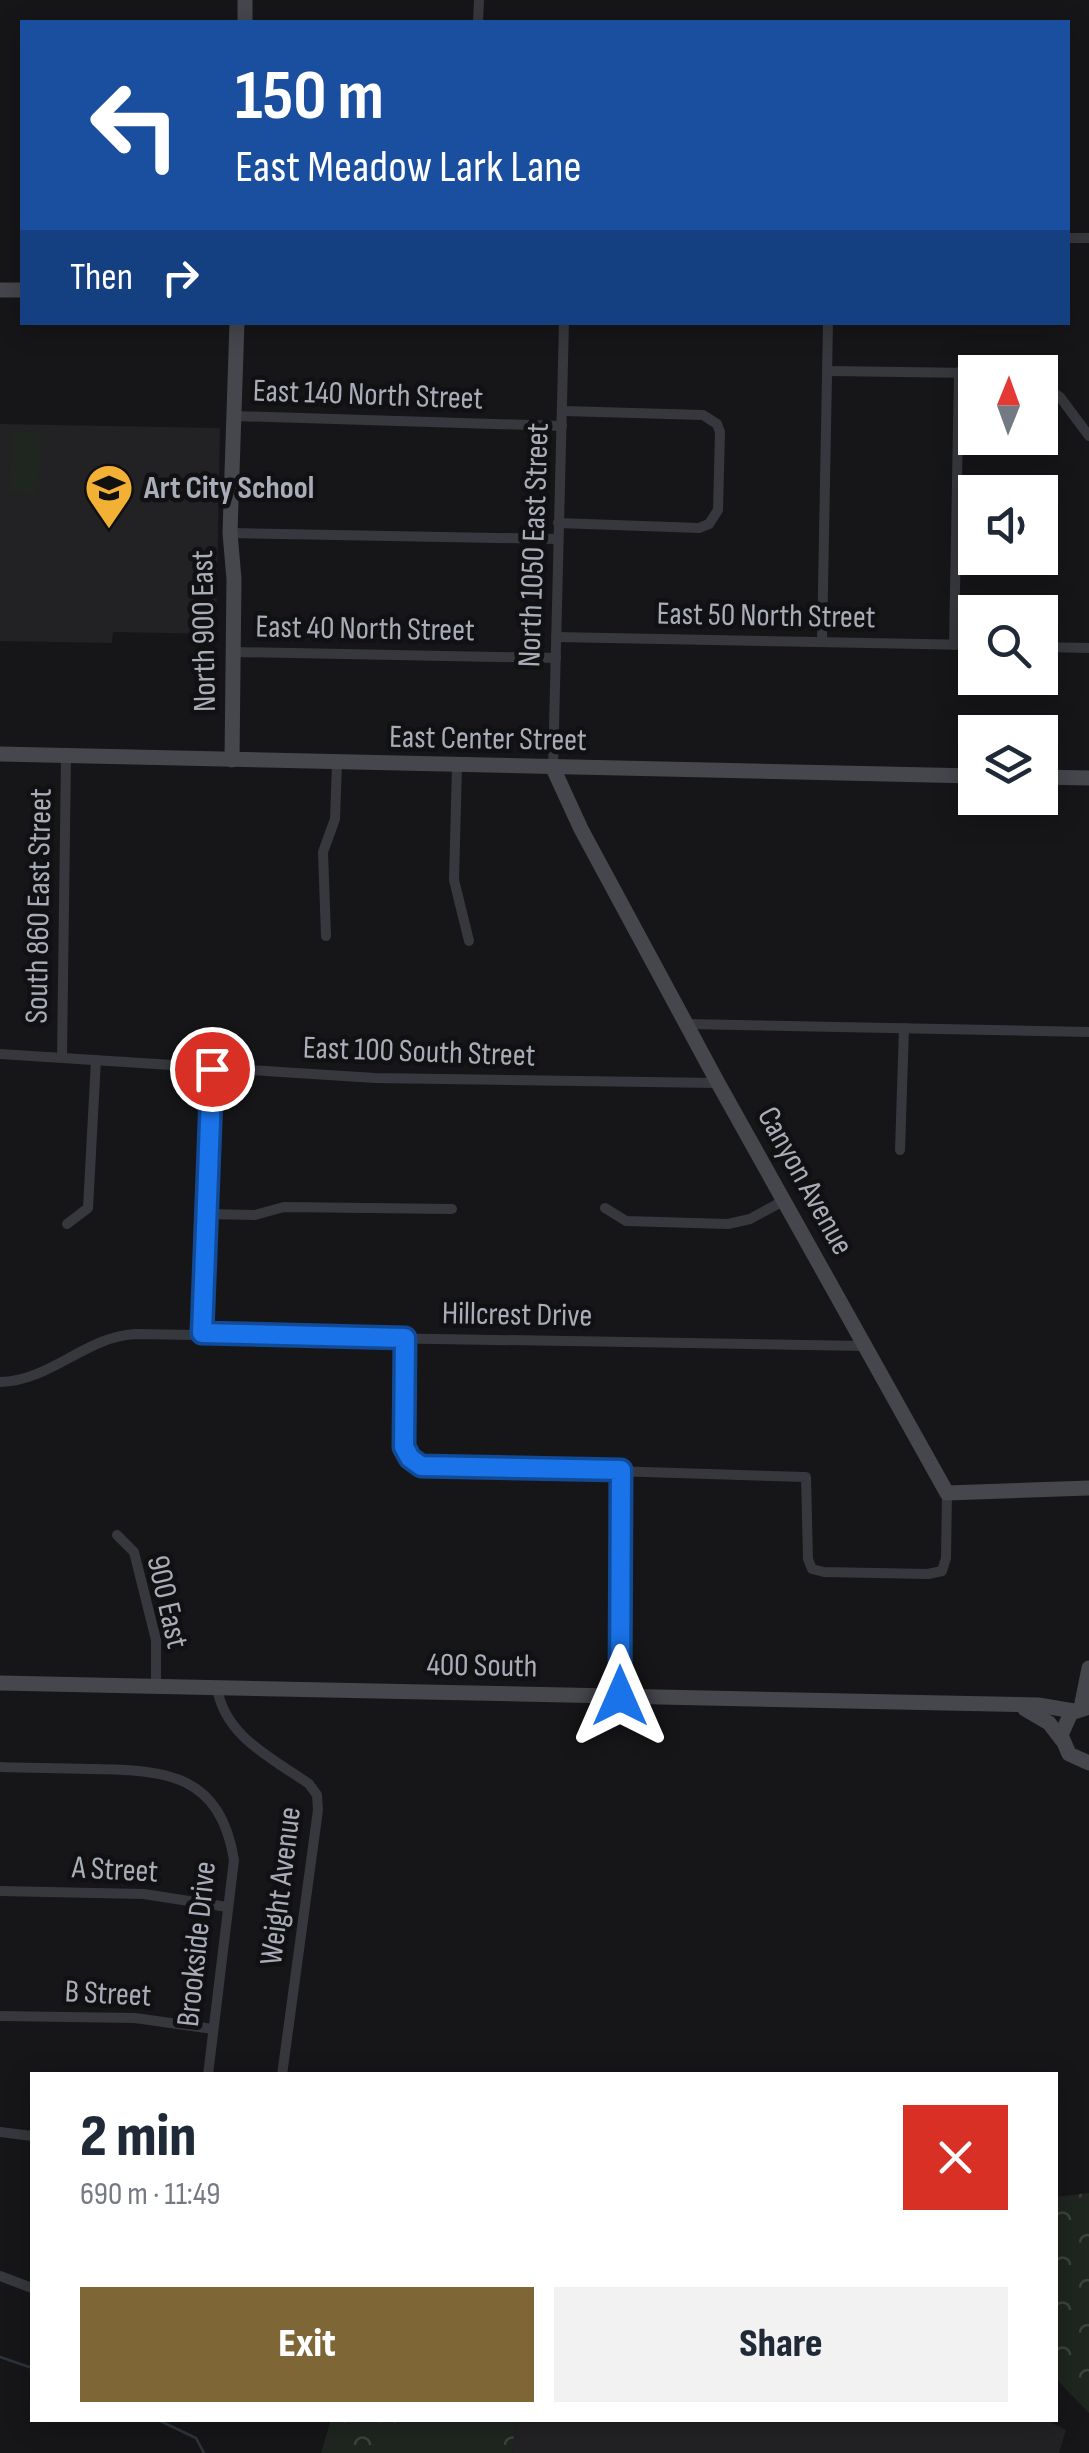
<!DOCTYPE html>
<meta charset="utf-8">
<style>
:root{--surface:#fff;--page:#f2f2f3;--text:#1f2937;--muted:#747a83;--accent:#7e6636}
body{margin:0;font-family:"Sofia Sans Condensed",sans-serif;background:var(--page);color:var(--text);height:100vh;display:flex;flex-direction:column;font-size:38px;white-space:nowrap}
*{box-sizing:border-box;margin:0}
p{font-size:32px;color:var(--muted)}
.icon{flex:none;width:55px;height:55px;fill:none;stroke:currentColor;stroke-width:2;stroke-linecap:round;stroke-linejoin:round}
.map{position:relative;flex:1;overflow:hidden}
.side{position:absolute;left:30px;top:2072px;width:1028px;height:350px;display:flex;flex-direction:column;background:var(--surface);border-radius:0px;box-shadow:0 5px 25px #0003}
.side>*{flex:none}
.hud{position:absolute;left:20px;top:20px;width:1050px;height:305px;border-radius:0px;box-shadow:0 5px 25px #0003;background:#1a4fa0;color:#fff;overflow:hidden}
.needle{width:65px;rotate:1deg}
.controls{position:absolute;left:958px;top:355px;display:grid;gap:20px}
.controls a{display:grid;place-items:center;width:100px;height:100px;border-radius:0px;background:var(--surface);box-shadow:0 5px 25px #0003;font-size:50px}
.pin{position:absolute;display:grid;place-items:center;width:85px;height:85px;color:#fff;margin:-42px;border:5px solid #fff;border-radius:50%;box-shadow:0 2px 10px #0007}
.me{position:absolute;width:110px;margin:-55px;rotate:0deg;stroke-linejoin:round;filter:drop-shadow(0 0 8px #0008)}
.turn{display:flex;align-items:center;gap:35px;height:210px;padding:0 50px;font-size:45px}
.turn .icon{width:130px;height:130px;stroke-width:2.5}
.turn b{display:block;font-size:70px;line-height:85px}
.then{display:flex;align-items:center;height:95px;padding:0 50px;background:#0003;gap:20px;font-size:38px}
.round{display:grid;place-items:center;flex:none;width:105px;height:105px;border-radius:0px;background:var(--page)}
.head{display:flex;align-items:center;justify-content:space-between;height:170px;padding:0 50px}
h1{font-size:60px;font-weight:800;line-height:75px}
.action{display:flex;gap:20px;margin-top:auto;padding:20px 50px}
.action a{flex:1;height:115px;border-radius:0px;background:var(--accent);color:#fff;font-size:40px;font-weight:800;line-height:115px;text-align:center}
.action a+a{background:var(--page);color:var(--text)}
.map>svg:first-child{display:block}
</style>
<div class="map">
<svg width="1089" height="2453" viewBox="0 0 1089 2453">
<defs>
<pattern id="park-crowns" width="20" height="18" patternUnits="userSpaceOnUse" patternTransform="scale(2.5)"><rect width="20" height="18" fill="#1e261f"/><path d="M2 6a3 3 0 1 1 6 0M12 15a3 3 0 1 1 6 0" fill="none" stroke="#3c433d"/></pattern>
</defs>
<rect width="100%" height="100%" fill="#161618"/>
<g fill="#222225">
<path d="M0,424L220,428L216,634L113,632L112,643L0,641Z"/>
<path d="M516,2420H1046L1066,2430L1059,2453H512Z"/>
</g>
<g fill="url(#park-crowns)">
<path d="M1089,2193V2413L1057,2380L1055,2372V2197Z"/>
<path d="M331,2420H516L512,2453H321Z"/>
</g>
<g fill="#1e261f">
<path d="M41,431L39,495L9,493L11,432Z"/>
<path d="M404,2420H497L493,2453H368L379,2436Z"/>
</g>
<g fill="none" stroke-linecap="round" stroke-linejoin="round">
<g stroke="#2c353c" stroke-width="2.5">
<path d="M0,2357L32,2368"/>
<path d="M158,2420L196,2438L204,2453"/>
</g>
<g stroke="#37383d" stroke-width="10">
<path d="M478,22L479,0"/>
<path d="M1068,238H1089"/>
<path d="M828,371L975,373"/>
<path d="M1040,383L1060,397L1089,436"/>
<path d="M234,416L562,426"/>
<path d="M558,523L699,528L709,524L718,510L720,432L717,424L703,415L563,411"/>
<path d="M230,533L557,539"/>
<path d="M556,637L975,645"/>
<path d="M822,642L828,322"/>
<path d="M954,645L959,372"/>
<path d="M1040,647L1089,648"/>
<path d="M234,652L556,658"/>
<path d="M457,766L454,880L469,941"/>
<path d="M553,768L564,322"/>
<path d="M326,936L323,852L335,819L337,763"/>
<path d="M687,1024L1089,1032"/>
<path d="M0,1054L375,1078L718,1083"/>
<path d="M62,1057L66,756"/>
<path d="M900,1150L904,1028"/>
<path d="M605,1208L626,1221L728,1224L750,1219L785,1200"/>
<path d="M205,1214L255,1215L284,1207L452,1209"/>
<path d="M67,1224L88,1208L96,1060"/>
<path d="M202,1333L212,1069"/>
<path d="M405,1338V1447L410,1458L421,1465L806,1477L808,1559L812,1569L824,1572L928,1574L942,1571L946,1558L947,1493"/>
<path d="M0,1382C51,1381 86,1336 136,1334L865,1346"/>
<path d="M117,1535L134,1552L156,1640V1685"/>
<path d="M217,1687C224,1736 272,1758 309,1784L317,1795L318,1810L282,2075"/>
<path d="M620,1696L621,1470"/>
<path d="M0,1767C31,1768 63,1768 94,1769C168,1770 220,1775 234,1860L208,2075"/>
<path d="M0,1891L144,1894L227,1907"/>
<path d="M0,2016L135,2018L213,2029"/>
<path d="M0,2132L32,2136"/>
<path d="M0,2276L32,2288"/>
</g>
<g stroke="#45474d" stroke-width="15">
<path d="M245,22V0"/>
<path d="M0,290H22"/>
<path d="M0,754L975,776"/>
<path d="M232,760L234,579L230,533L237,322"/>
<path d="M553,768L581,829L718,1083L947,1493L1089,1488"/>
<path d="M1040,777L1089,778"/>
<path d="M0,1683L1038,1705L1074,1711"/>
<path d="M1089,1707L1071,1713L1061,1735L1069,1754L1089,1763"/>
<path d="M1081,1708L1089,1668"/>
<path d="M1025,1709L1049,1723L1062,1740"/>
</g>
</g>
<g fill="none" stroke-linecap="round" stroke-linejoin="round">
<g stroke="#114b97" stroke-width="25">
<path id="route" d="M212,1069L202,1333L405,1338L404,1447L410,1458L421,1466L621,1470L620,1696"/>
</g>
<use href="#route" stroke="#1a73e8" stroke-width="18"/>
</g>
<defs>
<g id="school-pin" transform="scale(2.5)"><path d="M0 17L-7.5 6A9.5 9.5 0 1 1 7.5 6Z" fill="#f2b134" stroke="#111113"/><path d="M0-5L7-2L0 1L-7-2ZM-4 1L0 2.5L4 1V4Q0 6-4 4Z" fill="#111"/></g>
</defs>
<g fill-rule="evenodd">
<use href="#school-pin" x="109" y="488"/>
</g>
<g text-anchor="middle" dominant-baseline="central" stroke-width="9" stroke-linejoin="round" paint-order="stroke">
<g font-size="32" fill="#a8adb8" stroke="#111113">
<text transform="translate(368 395) rotate(2)">East 140 North Street</text>
<text transform="translate(534 545) rotate(-88)">North 1050 East Street</text>
<text transform="translate(766 616) rotate(1)">East 50 North Street</text>
<text transform="translate(365 629) rotate(1)">East 40 North Street</text>
<text transform="translate(204 631) rotate(-91)">North 900 East</text>
<text transform="translate(488 739) rotate(1)">East Center Street</text>
<text transform="translate(39 906) rotate(-89)">South 860 East Street</text>
<text transform="translate(419 1052) rotate(2)">East 100 South Street</text>
<text transform="translate(805 1181) rotate(61)">Canyon Avenue</text>
<text transform="translate(517 1315) rotate(1)">Hillcrest Drive</text>
<text transform="translate(167 1602) rotate(77)">900 East</text>
<text transform="translate(482 1666) rotate(1)">400 South</text>
<text transform="translate(115 1870) rotate(3)">A Street</text>
<text transform="translate(281 1886) rotate(-83)">Weight Avenue</text>
<text transform="translate(197 1944) rotate(-84)">Brookside Drive</text>
<text transform="translate(108 1994) rotate(3)">B Street</text>
</g>
<g font-size="32" font-weight="bold" fill="#a8adb8" stroke="#111113" text-anchor="start">
<text x="144" y="488">Art City School</text>
</g>
</g>
</svg>
<div class="controls">
<a><svg class="needle" viewBox="-14 -14 28 28"><path d="M0-13l5 13h-10z" fill="#e53935"/><path d="M0 13l5-13h-10z" fill="#747a83"/></svg></a>
<a><svg class="icon" aria-label="sound" viewBox="0 0 24 24"><path d="M4 9h4l5-4v14l-5-4H4zM17 9q2 3 0 6"/></svg></a>
<a><svg class="icon" aria-label="search" viewBox="0 0 24 24"><circle cx="10" cy="10" r="6"/><path d="M15 15l6 6"/></svg></a>
<a><svg class="icon" aria-label="layers" viewBox="0 0 24 24"><path d="M12 4l9 5-9 5-9-5zM3 14l9 5 9-5"/></svg></a>
</div>
<div class="pin" style="left:212px;top:1069px;background:#d93025"><svg class="icon" aria-label="arrive" viewBox="0 0 24 24"><path d="M6 21V4h12l-3 4 3 4H6"/></svg></div>
<svg class="me" style="left:620px;top:1696px" viewBox="-20 -20 40 40"><path d="M0-17L14 15 0 8-14 15z" fill="#1a73e8" stroke="#fff" stroke-width="4"/></svg>
<div class="hud">
<div class="turn"><svg class="icon" aria-label="left" viewBox="0 0 24 24"><path d="M17 20v-9H6M10 6l-5 5 5 5"/></svg><div><b>150 m</b>East Meadow Lark Lane</div></div>
<div class="then">Then<svg class="icon" aria-label="right" viewBox="0 0 24 24"><path d="M7 20v-9h11M14 6l5 5-5 5"/></svg></div>
</div>
<section class="side">
<div class="head"><div><h1>2 min</h1><p>690 m · 11:49</p></div><a class="round" style="background:#d93025;color:#fff"><svg class="icon" aria-label="close" viewBox="0 0 24 24"><path d="M6 6l12 12M18 6L6 18"/></svg></a></div>
<div class="action"><a>Exit</a><a>Share</a></div>
</section>
</div>
